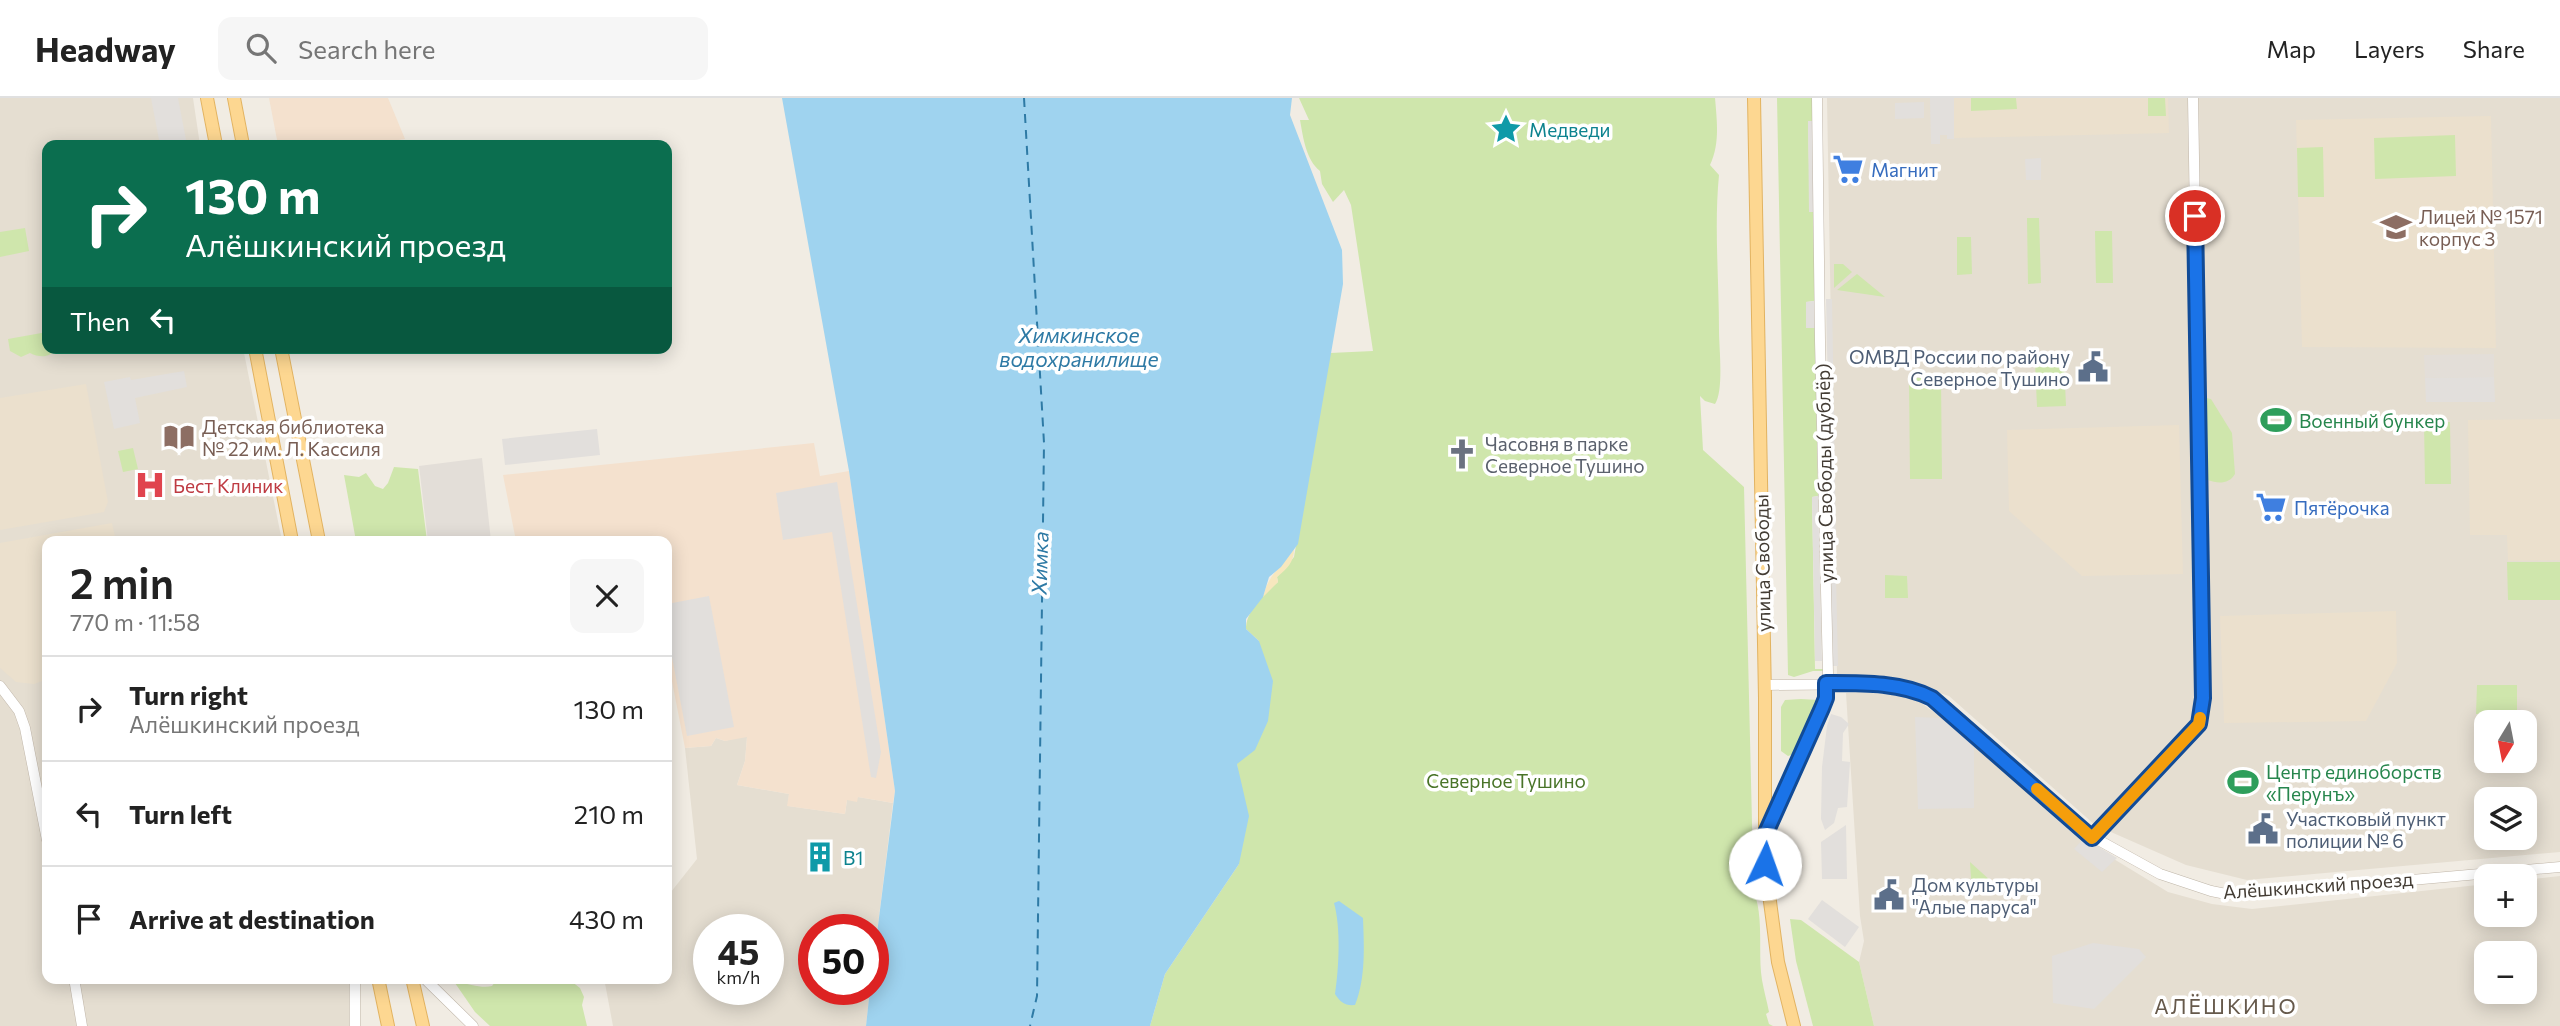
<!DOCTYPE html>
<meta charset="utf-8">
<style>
:root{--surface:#fff;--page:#f6f6f6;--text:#222;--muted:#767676;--line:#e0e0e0}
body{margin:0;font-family:Commissioner,sans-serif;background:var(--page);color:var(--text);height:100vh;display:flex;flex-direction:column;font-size:26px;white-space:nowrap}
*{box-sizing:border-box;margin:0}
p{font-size:23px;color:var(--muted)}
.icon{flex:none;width:38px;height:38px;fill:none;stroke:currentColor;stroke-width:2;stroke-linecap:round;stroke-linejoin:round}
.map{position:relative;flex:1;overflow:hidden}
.panel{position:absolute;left:42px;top:438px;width:630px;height:448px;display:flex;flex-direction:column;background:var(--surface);border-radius:14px;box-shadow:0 4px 18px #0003}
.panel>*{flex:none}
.hud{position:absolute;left:42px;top:42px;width:630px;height:214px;border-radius:14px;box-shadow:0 4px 18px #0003;background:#0b6e4f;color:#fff;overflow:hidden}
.needle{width:46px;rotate:190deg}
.fabs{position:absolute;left:2474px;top:612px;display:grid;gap:14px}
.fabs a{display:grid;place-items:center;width:63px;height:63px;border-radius:14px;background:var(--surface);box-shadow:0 4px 18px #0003;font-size:35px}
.speed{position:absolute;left:693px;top:816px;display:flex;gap:14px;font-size:35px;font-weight:700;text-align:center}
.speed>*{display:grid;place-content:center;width:91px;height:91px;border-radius:50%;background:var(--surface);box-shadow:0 4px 18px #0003;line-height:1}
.speed small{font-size:18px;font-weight:400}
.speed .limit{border:10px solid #d22;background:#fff;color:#111}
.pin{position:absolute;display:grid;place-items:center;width:60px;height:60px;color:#fff;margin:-30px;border:4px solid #fff;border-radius:50%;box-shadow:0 2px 7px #0007}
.me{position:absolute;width:77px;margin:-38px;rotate:3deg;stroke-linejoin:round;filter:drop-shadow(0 0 5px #0008)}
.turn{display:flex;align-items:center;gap:24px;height:147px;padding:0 28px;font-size:32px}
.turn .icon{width:91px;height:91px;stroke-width:2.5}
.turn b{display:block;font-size:49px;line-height:60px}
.then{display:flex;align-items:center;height:66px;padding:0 28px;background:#0003;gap:14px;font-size:26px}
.round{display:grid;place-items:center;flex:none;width:74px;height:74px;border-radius:14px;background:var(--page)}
.summary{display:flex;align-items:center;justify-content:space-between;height:119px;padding:0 28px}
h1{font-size:42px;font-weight:600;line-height:52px}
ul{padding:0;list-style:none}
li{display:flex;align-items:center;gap:21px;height:105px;padding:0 28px;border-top:2px solid var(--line)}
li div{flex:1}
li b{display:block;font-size:26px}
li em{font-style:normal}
header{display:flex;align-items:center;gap:42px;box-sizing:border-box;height:98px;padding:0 35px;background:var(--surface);border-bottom:2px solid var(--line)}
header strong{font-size:33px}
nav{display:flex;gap:38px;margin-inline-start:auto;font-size:24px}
.search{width:490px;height:63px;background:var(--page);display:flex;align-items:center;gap:18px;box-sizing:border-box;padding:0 24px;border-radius:14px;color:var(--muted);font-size:26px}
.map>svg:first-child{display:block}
</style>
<header>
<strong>Headway</strong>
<div class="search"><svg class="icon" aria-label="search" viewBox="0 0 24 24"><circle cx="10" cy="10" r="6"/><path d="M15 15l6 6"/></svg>Search here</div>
<nav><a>Map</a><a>Layers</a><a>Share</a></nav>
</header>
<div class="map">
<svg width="2560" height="928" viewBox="0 0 2560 928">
<rect width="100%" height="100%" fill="#f1ece3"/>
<g fill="#e5ded1" fill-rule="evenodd">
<path d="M0,0H193L200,47H47V250H243L282,443H47V880H349V928H0Z"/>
<path d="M1827,0H2560V754L2247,782L2186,767L2095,727L1949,598L1908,585L1837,576ZM2487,625H2525V663H2487ZM2487,702H2525V740H2487Z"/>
<path d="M1858,594L1911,598L1951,626L2081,741L2168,794L2212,806L2252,811L2487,786V817H2525V782L2560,778V928H1874L1859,864L1864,843L1860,818L1846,595ZM2487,856H2525V894H2487Z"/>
<path d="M743,638L747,639L745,663L737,687L789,696L788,708L845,716L847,702L858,699L893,705L873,867V831H814V891H870L866,928H613L604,880H667V799L697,761L685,650L711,648L716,640L725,643ZM709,831H768V891H709Z"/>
</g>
<g fill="#f4e1ce">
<path d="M269,0H388L405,41L367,47H278Z"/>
<path d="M814,345L820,378L849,373L895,693L893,705L858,699L857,704L847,702L845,716L787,708L789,696L737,687L745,663L747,639L725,643L716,640L711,648L685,650L667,558V443H516L503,377Z"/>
</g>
<g fill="#e3ded8">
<path d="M2494,256V279L2425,280L2424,257Z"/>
<path d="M482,360L491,443H428L419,368Z"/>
</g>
<g fill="#ebe0cd">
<path d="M1954,0H2168L2169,35L1954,40Z"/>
<path d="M2491,18L2496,250L2302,249L2296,22Z"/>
<path d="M86,286L108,404L104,414L0,432V300Z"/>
<path d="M2560,321V462L2508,463L2507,437H2470L2468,322Z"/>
<path d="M2179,327L2183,476L2082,478L2009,413L2007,332Z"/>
<path d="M112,425L116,443H47V581L34,586L16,584L0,570V445Z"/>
<path d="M2396,513L2397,565L2366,623L2224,625L2220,518Z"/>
</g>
<g fill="#cfe6ac">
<path d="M1299,0H1715C1717,23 1720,46 1710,67L1719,77C1714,128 1719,181 1719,233C1719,250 1724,292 1715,306L1705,303L1700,298L1703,352L1744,389L1753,767L1747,772V784L1750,785C1766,815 1757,851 1762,882C1764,893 1767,904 1769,914L1766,916L1769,926L1773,928H1150L1165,876L1239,766L1240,688L1237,666L1259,543L1246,531C1246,513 1264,495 1278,484L1277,479L1294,459L1330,255L1373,253L1351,107L1344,92L1333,104L1322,86L1320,73C1306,62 1303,39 1300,22H1309Z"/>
<path d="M1777,0H1812L1813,23H1808L1810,114H1814V203L1806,204V230H1815L1818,398L1812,399L1815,571H1823V573H1813L1794,579L1788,577Z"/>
<path d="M1971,0H2016L2017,11L1971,13Z"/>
<path d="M2148,0H2165L2166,18H2148Z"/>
<path d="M2455,37L2456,78L2375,81L2374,40Z"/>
<path d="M2323,49L2324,99H2298L2297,50Z"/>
<path d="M2027,120H2039L2041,185L2028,186Z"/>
<path d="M25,130L29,153L0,159V134Z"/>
<path d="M2095,133H2112L2113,185H2096Z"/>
<path d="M1957,139H1971L1972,176L1957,177Z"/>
<path d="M1834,166H1843L1852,174L1834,190Z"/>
<path d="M1857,176L1885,199L1837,192Z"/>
<path d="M47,234V250H57C50,260 40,260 30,255L21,259L10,253L8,241Z"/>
<path d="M2064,263L2066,308L2037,309L2035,264Z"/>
<path d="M1909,280H1941L1942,381H1910Z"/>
<path d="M2206,300L2211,301L2232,335L2235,376C2229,386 2218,386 2208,382Z"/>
<path d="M2424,324H2450L2451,386H2425Z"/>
<path d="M133,350L138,371L123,374L118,353Z"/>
<path d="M394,369L418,371L427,443H406L405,440L403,443H356L344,377L359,379L366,375L375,388L383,391L388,385Z"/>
<path d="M2507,464H2560V502H2508Z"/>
<path d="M1885,477L1907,478L1908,500H1885Z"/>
<path d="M2477,587H2517V615L2476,616Z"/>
<path d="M1801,601L1818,602L1794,656L1788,658L1781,653V609L1785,602Z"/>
<path d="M1970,764L2003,794L1972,796Z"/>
<path d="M1790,821L1801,822L1859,864L1874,928H1813L1796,863Z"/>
<path d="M498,880H567L580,890L584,899L582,907L587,928H490L475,914L455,885C468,884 480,891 492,888Z"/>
</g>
<path fill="#f7e7be" d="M1294,451C1294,464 1287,471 1277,479L1278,484L1263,499C1268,477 1281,469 1294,451Z"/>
<g fill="#e2dfdc">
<path d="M151,0H178L187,47H160Z"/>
<path d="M1930,0H1954V41H1947V37H1940V46H1931Z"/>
<path d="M1924,4V20L1895,21V5Z"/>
<path d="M1808,23H1813L1814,114H1809Z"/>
<path d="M2041,60V82H2026L2025,61Z"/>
<path d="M1826,201H1832L1836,443H1831Z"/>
<path d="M1814,203L1815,230H1806V204Z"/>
<path d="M184,273L187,289L135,300L140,325L114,331L104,284L130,279L131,282Z"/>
<path d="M2494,279L2495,304H2426L2425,280Z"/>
<path d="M597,331L600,357L505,367L502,341Z"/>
<path d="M837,384L881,654L876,680L871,679L832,434L783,442L776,395Z"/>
<path d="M1818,398L1822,563H1815L1812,399Z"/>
<path d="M1831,476H1836L1838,568H1833Z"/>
<path d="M709,498L734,629L687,638L667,533V506Z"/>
<path d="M1831,616L1841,619L1849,626L1843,635L1842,663L1850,664L1847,709L1838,710L1834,725L1825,732L1821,721L1822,669L1827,628Z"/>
<path d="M1915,619L1941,620L1974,646V710L1918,711Z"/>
<path d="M1846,727L1847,781H1822L1821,744Z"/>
<path d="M2084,740L2117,760L2102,774L2074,751Z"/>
<path d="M1822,802L1859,829L1845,849L1808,821Z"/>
<path d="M2093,845L2139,851L2146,859L2094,911L2053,905L2052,858Z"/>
</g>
<g fill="#9fd3ef">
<path d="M782,0H1292L1290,17L1342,152L1343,186L1298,446L1281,469L1269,479L1263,499L1246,521V531L1259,543L1273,583L1268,623L1255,652L1237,666L1249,718L1239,766L1165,876L1150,928H866L870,891H873V867L895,693L849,373Z"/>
<path d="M1339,803L1363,820C1364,848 1366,880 1355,907C1345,908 1340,904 1335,896C1339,870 1341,830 1334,805Z"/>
</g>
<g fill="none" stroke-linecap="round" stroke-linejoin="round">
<path stroke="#2e7aa5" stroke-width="2" stroke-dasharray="9 7" stroke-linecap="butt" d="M1024,0L1044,345L1037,898L1030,928"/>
<g stroke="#c0b6a9" stroke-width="11">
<g id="minor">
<path d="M1765,587L1874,586L1923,595L1957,621L2082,733L2160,776L2211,793L2226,796L2286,793L2560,769"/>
<path d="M0,588L19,613L25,630L47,742"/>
<path d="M1766,733L1822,610L1826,600L1828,575L1820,243L1817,0"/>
<path d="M2092,740L2199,626L2203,600L2193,0"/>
<path d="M74,880L82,928"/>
<path d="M355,880V928"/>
<path d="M424,880L473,928"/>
</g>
</g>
<g stroke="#e2b361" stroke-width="14">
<g id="major">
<path d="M207,0L216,47"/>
<path d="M234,0L243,47"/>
<path d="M1754,0L1765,600V766L1778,864L1794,928"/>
<path d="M255,250L292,443"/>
<path d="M281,250L319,443"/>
<path d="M378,880L388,928"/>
<path d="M412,880L423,928"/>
</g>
</g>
<use href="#minor" stroke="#fff" stroke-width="10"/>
<use href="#major" stroke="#fdd791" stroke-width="12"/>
</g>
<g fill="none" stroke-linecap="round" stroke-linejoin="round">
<g stroke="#114b97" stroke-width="18">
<path id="route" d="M1765,766V737L1822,610L1826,600V585C1861,585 1900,584 1932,600L2092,740L2199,626L2203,600L2195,118"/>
</g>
<use href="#route" stroke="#1a73e8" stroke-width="12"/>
<path stroke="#f59e0b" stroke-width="12" d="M2037,691L2092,740L2199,626L2200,620"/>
</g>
<defs>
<g id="sight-bare" transform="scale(2.415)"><path d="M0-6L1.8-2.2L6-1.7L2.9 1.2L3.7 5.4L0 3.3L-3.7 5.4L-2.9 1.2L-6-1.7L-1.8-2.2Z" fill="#0f9aa8" stroke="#fff" stroke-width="2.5" paint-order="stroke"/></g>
<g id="supermarket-bare" transform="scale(2.415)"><path d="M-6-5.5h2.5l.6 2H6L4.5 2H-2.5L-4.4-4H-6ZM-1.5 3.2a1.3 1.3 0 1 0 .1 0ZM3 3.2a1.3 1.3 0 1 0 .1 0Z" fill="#3f7fe0" stroke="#fff" stroke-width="2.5" paint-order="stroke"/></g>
<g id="school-bare" transform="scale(2.415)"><path d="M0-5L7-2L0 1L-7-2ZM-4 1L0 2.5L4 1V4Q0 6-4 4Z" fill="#8d6e63" stroke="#fff" stroke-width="2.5" paint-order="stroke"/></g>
<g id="civic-bare" transform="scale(2.415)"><path d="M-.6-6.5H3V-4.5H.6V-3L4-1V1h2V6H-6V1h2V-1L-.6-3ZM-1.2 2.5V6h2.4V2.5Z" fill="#5c6f8a" stroke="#fff" stroke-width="2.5" paint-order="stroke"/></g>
<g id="stadium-bare" transform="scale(2.415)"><path d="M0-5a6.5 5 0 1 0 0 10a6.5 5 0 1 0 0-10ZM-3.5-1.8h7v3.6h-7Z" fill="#2e9e5b" stroke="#fff" stroke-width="2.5" paint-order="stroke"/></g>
<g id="library-bare" transform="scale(2.415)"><path d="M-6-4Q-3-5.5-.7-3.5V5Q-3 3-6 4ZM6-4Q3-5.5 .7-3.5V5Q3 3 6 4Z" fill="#8d6e63" stroke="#fff" stroke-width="2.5" paint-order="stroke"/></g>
<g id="church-bare" transform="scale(2.415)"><path d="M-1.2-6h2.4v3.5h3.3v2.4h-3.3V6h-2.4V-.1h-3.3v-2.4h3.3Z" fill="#6b7280" stroke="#fff" stroke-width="2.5" paint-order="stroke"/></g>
<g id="hospital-bare" transform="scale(2.415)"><path d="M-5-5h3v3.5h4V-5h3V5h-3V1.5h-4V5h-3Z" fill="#e0444e" stroke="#fff" stroke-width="2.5" paint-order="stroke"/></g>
<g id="building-bare" transform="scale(2.415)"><path d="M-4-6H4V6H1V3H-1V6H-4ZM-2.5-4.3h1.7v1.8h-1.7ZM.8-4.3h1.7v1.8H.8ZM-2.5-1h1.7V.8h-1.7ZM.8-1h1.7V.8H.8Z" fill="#0f9aa8" stroke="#fff" stroke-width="2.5" paint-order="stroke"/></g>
</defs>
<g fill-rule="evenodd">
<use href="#sight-bare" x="1506" y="31"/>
<use href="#supermarket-bare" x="1848" y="71"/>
<use href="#school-bare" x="2396" y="129"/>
<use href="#civic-bare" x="2093" y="269"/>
<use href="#stadium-bare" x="2276" y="322"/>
<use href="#library-bare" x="179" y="339"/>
<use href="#church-bare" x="1462" y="356"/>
<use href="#hospital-bare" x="150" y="387"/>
<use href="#supermarket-bare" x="2271" y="409"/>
<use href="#stadium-bare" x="2243" y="684"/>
<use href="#civic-bare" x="2263" y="731"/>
<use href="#building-bare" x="820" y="759"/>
<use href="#civic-bare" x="1889" y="797"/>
</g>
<g text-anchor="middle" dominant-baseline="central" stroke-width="7" stroke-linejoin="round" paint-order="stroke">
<g font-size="19" fill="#0d838f" stroke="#fff" text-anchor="start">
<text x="1529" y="31">Медведи</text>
<text x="843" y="759">B1</text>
</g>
<g font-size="19" fill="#366cbe" stroke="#fff" text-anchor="start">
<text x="1871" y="71">Магнит</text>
<text x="2294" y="409">Пятёрочка</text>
</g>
<g font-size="19" fill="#785e54" stroke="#fff" text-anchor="start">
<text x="2419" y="118">Лицей № 1571<tspan x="2419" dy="22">корпус 3</tspan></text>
<text x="202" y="328">Детская библиотека<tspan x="202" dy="22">№ 22 им. Л. Кассиля</tspan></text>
</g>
<g font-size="19" fill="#4e5e75" stroke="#fff" text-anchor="start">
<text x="2070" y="258" text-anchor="end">ОМВД России по району<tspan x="2070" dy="22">Северное Тушино</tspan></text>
<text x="2286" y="720">Участковый пункт<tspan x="2286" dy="22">полиции № 6</tspan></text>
<text x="1912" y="786">Дом культуры<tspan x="1912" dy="22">"Алые паруса"</tspan></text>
</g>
<g font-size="19" fill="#27864d" stroke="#fff" text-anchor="start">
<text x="2299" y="322">Военный бункер</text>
<text x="2266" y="673">Центр единоборств<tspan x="2266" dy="22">«Перунъ»</tspan></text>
</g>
<g font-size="19" fill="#5b616d" stroke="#fff" text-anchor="start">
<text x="1485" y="345">Часовня в парке<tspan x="1485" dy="22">Северное Тушино</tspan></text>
</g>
<g font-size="19" fill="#433c34" stroke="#fff">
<text transform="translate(1824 375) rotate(-91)">улица Свободы (дублёр)</text>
<text transform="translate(1762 465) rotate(-91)">улица Свободы</text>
<text transform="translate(2318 787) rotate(-4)">Алёшкинский проезд</text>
</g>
<g font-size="19" fill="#be3a42" stroke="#fff" text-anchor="start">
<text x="173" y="387">Бест Клиник</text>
</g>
<g font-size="19" fill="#497428" stroke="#fff">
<text x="1506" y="682">Северное Тушино</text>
</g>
<g font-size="21" font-style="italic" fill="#2e7aa5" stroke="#fff">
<text x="1079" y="236">Химкинское<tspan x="1079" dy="24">водохранилище</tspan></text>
<text transform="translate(1039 465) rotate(-88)">Химка</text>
</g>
<g font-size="21" letter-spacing="2" fill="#66594b" stroke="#fff">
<text x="2226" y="907">АЛЁШКИНО</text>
</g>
</g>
</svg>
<div class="fabs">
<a><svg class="needle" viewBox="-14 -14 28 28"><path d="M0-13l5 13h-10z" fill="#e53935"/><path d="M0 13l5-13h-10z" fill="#767676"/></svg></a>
<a><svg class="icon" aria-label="layers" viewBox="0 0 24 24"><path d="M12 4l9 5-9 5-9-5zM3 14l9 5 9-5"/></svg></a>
<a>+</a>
<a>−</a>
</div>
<div class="speed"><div>45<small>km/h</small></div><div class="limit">50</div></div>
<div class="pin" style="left:2195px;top:118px;background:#d93025"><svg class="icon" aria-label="arrive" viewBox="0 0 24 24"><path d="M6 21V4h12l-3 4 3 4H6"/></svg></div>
<svg class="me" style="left:1765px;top:766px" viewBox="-20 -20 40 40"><circle r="19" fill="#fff"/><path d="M0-13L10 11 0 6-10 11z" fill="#1a73e8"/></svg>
<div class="hud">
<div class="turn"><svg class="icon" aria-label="right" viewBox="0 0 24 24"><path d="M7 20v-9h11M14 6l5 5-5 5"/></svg><div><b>130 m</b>Алёшкинский проезд</div></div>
<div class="then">Then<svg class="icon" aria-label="left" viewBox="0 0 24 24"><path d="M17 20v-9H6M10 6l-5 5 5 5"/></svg></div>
</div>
<section class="panel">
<div class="summary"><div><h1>2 min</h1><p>770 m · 11:58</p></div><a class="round"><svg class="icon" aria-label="close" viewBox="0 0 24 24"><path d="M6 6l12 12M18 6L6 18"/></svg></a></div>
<ul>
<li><svg class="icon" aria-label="right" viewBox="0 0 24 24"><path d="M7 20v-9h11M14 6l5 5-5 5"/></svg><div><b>Turn right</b><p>Алёшкинский проезд</p></div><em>130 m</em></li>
<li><svg class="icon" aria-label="left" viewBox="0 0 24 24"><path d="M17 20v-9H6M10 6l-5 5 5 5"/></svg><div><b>Turn left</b></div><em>210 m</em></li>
<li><svg class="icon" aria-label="arrive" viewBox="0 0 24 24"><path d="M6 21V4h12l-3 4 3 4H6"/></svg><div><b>Arrive at destination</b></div><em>430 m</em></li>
</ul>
</section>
</div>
